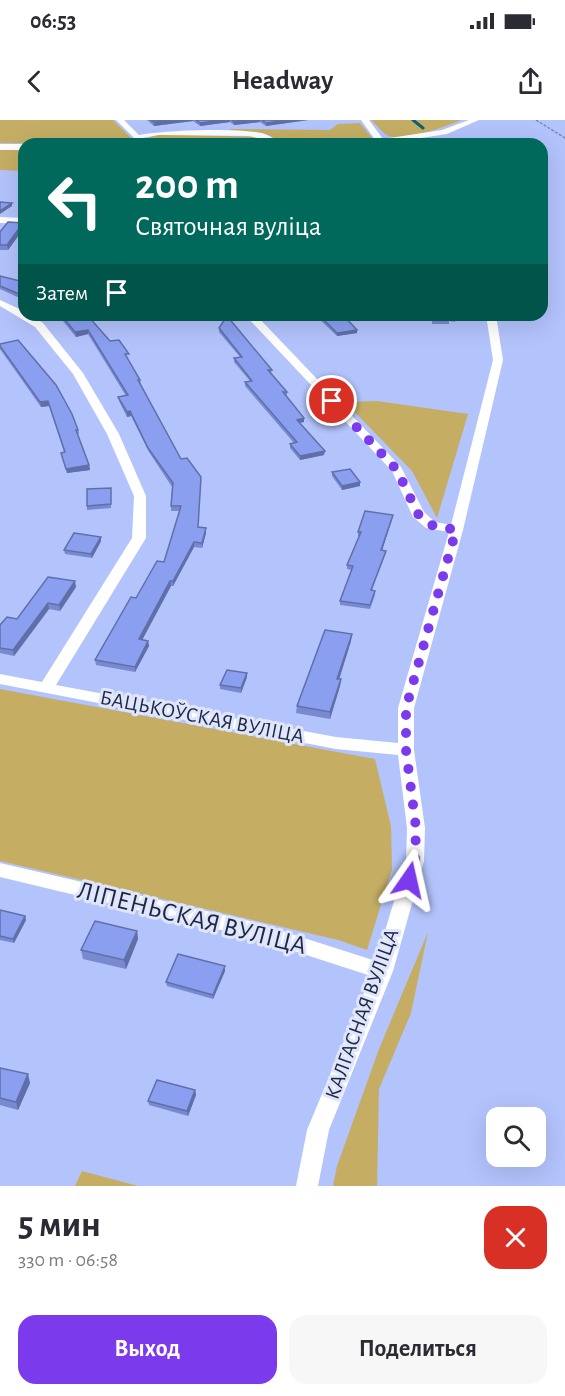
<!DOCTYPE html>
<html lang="ru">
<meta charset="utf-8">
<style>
:root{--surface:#fff;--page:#f7f7f7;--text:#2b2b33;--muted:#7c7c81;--accent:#7c3aed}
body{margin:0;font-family:"Alegreya Sans",sans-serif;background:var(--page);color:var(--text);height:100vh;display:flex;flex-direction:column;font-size:22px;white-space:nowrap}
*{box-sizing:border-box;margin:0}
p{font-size:20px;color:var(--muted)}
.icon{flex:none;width:33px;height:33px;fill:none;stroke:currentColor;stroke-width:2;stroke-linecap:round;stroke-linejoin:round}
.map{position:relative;height:1066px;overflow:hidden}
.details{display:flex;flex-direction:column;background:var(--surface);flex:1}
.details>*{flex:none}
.top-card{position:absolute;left:18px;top:18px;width:530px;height:183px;border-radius:18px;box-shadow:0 6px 24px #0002;background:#00695c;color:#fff;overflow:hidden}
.buttons{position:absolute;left:486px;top:987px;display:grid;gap:12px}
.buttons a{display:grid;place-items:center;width:60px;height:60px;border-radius:12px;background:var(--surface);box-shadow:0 6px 24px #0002;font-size:30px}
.pin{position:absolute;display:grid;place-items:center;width:51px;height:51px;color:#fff;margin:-26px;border:3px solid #fff;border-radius:50%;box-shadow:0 2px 6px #0007}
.me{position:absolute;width:66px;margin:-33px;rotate:11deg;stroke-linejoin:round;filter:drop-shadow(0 0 4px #0008)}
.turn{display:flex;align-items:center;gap:21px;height:126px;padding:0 18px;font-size:27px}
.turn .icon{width:78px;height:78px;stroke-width:2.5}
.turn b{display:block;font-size:42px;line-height:51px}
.then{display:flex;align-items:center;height:57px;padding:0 18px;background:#0003;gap:12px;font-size:22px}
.round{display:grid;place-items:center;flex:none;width:63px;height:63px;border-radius:18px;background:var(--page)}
.summary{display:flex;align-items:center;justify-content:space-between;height:102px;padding:0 18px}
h1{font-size:36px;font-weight:700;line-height:45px}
.primary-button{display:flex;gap:12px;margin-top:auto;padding:12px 18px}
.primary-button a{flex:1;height:69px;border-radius:18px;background:var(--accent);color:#fff;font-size:24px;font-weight:700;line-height:69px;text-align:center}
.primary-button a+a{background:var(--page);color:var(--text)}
.status{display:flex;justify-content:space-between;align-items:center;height:42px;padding:0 30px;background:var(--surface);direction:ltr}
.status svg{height:16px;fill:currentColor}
header{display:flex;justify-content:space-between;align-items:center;height:78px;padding:0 18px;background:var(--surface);font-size:27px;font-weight:700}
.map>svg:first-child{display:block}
</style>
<div class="status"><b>06:53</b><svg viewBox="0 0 49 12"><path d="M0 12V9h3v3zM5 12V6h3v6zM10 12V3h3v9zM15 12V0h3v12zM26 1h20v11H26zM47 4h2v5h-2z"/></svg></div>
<header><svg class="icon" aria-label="back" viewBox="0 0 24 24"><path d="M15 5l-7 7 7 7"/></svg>Headway<svg class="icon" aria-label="share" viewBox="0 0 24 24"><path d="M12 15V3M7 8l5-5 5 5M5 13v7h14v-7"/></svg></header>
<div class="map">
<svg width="565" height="1066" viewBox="0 0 565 1066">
<rect width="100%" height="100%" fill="#b3c3fc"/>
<g fill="#c5ae64">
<path d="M0,0H113L133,20L122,24L0,23Z"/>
<path d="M371,0H461C448,6 402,22 389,16C382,13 377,5 371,0Z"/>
<path d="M360,3L372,18L364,22L285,24L268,15L236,12L229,9L330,10L338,4Z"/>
<path d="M158,14L255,17L268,23H157L146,19Z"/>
<path d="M0,30H24V51L0,50Z"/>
<path d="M377,281L468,294L437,398L412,351L345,282Z"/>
<path d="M0,569L375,639L391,706L392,749L367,830L338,820L0,741Z"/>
<path d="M428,812L411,893L379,969L377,1066H333L337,1046L379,929Z"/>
<path d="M82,1051L138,1066H75Z"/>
</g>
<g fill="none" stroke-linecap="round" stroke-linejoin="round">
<path stroke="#0e6176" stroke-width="3" d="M413,0L423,8"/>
<path stroke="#7c89b7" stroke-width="1.5" stroke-dasharray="3 1.5" stroke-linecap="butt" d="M536,0L565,18"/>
<g fill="#fff" fill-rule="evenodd">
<path d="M116,0H124L139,15C163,10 243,7 265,14C270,16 276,20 281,24C269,24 261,18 249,16L159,15L142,18L148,24H140Z"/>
<path d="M361,0H369L383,19L442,10L469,0H479L447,14L382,24H378Z"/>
<path d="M0,97L24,98V104L0,103Z"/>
<path d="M0,180L24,191V195H30L43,203L83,253L119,314L146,376V418L56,565L336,617L398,623V588L449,412L426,408L413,397L392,351L245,195H256L401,347L424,392L435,402L451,405L493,240L486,195H496L503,240L463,410L414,588V630L425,708L424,741L393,851L329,1010L318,1066H296L307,1010L371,856L254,818L0,757V743L254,802L376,841L406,741L407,708L398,635L336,629L0,564V554L42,562L132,418L134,376L107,314L73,254L35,207L0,186Z"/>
</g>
<g fill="#fff" fill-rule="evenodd">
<path d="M381,19L385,20V24H347L353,21Z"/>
<path d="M0,24H25L24,30H0Z"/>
</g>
</g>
<g fill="#7889cf">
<path d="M147,0H308L266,6L260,2L234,5L230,2L200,6L193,1L154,6Z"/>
<path d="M24,108L8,130H0V112Z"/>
<path d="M0,156L24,162V180L0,169Z"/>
<path d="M58,195H79L129,238H127L140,260L141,264L181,339L201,362L198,407L206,408V413L202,428L194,427L173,466H171L142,520L148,521L149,526L135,552L96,545L95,540L136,478L164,442L180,391H171L172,367L149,332L131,296L127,297L119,281L118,277L126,276L88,214L76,217Z"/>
<path d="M315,195H343L357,213L337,216Z"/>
<path d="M432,195H455V202L449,201V204H432Z"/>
<path d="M219,208L272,250L271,253L287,272V275L285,276L304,302L300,303L324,335L300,340L290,328V324L294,323L245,266V262L250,261L234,242V238L240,237L219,212Z"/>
<path d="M0,224L78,310L79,314L77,315L89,345L90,350L67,353L61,333L64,332L49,286L41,287L0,229Z"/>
<path d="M332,352L360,362V366L342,370L332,356Z"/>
<path d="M111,368V388L87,390V386Z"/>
<path d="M393,395L392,399L382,430L386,431L385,435L372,470L375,471V475L370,489L340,485V481L352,450L347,449V445L360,416H358V412Z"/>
<path d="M101,417V421L92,438L65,434L64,430Z"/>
<path d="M76,467L60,491L49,489L14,536L0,533V505L17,499Z"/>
<path d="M351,521L339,559H341L340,566L330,599L296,593L297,586Z"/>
<path d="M247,553V557L241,573L220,569V565Z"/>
<path d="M0,790L25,796L26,800L14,823L0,820Z"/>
<path d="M137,811L138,819L126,849L83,839L81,830Z"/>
<path d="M225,846V851L213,879L167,866L166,862Z"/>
<path d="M0,948L30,963L18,990L0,985Z"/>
<path d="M195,970L196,975L188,996L149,985L148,981Z"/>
</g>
<g fill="#616fa9">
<path d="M174,0H193V1L154,6V2Z"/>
<path d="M221,0H230V2L200,6V3Z"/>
<path d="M250,0H260V2L234,5V2Z"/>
<path d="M285,0H308L266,6V3Z"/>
<path d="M12,83V86L0,94V91Z"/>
<path d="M23,103L24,108L8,130L7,125Z"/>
<path d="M88,210V214L76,217L75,212Z"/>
<path d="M357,210V213L337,216V213Z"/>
<path d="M48,281L49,286L41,287L40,282Z"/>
<path d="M130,291L131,296L127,297V292Z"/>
<path d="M304,298V302L297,303V300Z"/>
<path d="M325,331L324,335L300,340V336Z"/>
<path d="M89,345L90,350L67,353L66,349Z"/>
<path d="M360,362V366L342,370V366Z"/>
<path d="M393,395L392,399L381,434V430Z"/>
<path d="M206,408V413L202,428V423Z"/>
<path d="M101,417V421L92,438L91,434Z"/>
<path d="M194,422V427L173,466V461Z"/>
<path d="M75,461L76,467L60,491L59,485Z"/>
<path d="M170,461L171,466L140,524L139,519Z"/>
<path d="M48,483L49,489L14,536L13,530Z"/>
<path d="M352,514L351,521L337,566V559Z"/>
<path d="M148,521L149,526L135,552V547Z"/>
<path d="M247,553V557L241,573V568Z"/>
<path d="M341,559L340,566L330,599V592Z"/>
<path d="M25,796L26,800L14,823L13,819Z"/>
<path d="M137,811L138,819L126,849L124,840Z"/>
<path d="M225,846V851L213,879V875Z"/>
<path d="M28,954L30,963L18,990L16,982Z"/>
<path d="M195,970L196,975L188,996L187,991Z"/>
</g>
<g fill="#8b9ff1" stroke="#616fa9" stroke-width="1.5">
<path d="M151,0H174L154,2Z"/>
<path d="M196,0H221L200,3Z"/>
<path d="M232,0H250L234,2Z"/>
<path d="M262,0H285L266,3Z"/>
<path d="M0,82L12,83L0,91Z"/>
<path d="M8,102L23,103L7,125H0V112Z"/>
<path d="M0,156L24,162V176L0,166Z"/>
<path d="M61,195H79L84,199L88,196L110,221L119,220L129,234H125L140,260H138L181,339L187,338L201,357L198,407L206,408L202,423L194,422L173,461H170L139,519L148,521L135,547L95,540L131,477L136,478L157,441L164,442L181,386H171L173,363L148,328L130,291L127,292L118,277L128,275L88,210L75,212Z"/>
<path d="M319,195H343L357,210L337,213Z"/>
<path d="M433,195H455V196H449V199L433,198Z"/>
<path d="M227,196L272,250H268L287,272H283L304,298L297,300L325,331L300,336L290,324L297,322L245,262L252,261L234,238L242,237L219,208Z"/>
<path d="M18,220L56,265L72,294L78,310H76L89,345L66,349L61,333L65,332L48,281L40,282L0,226V224Z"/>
<path d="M350,349L360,362L342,366L332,352Z"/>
<path d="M111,368V384L87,386V369Z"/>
<path d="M365,391L393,395L381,430L386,431L371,470L375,471L370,485L340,481L353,446L347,445L361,412H358Z"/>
<path d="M74,413L101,417L91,434L64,430Z"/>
<path d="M48,457L75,461L59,485L48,483L13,530L0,528V505L7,497L17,499Z"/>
<path d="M325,510L352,514L337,559H341L330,592L297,586Z"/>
<path d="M227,550L247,553L241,568L220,565Z"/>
<path d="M0,790L25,796L13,819L0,816Z"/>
<path d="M95,801L137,811L124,840L81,830Z"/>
<path d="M178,834L225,846L213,875L166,862Z"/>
<path d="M0,948L28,954L16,982L0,978Z"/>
<path d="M157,960L195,970L187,991L148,981Z"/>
</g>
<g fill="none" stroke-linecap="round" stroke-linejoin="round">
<path stroke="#7c3aed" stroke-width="10" stroke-dasharray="0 18" d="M332,281L397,350L418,394L431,405L456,410L406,588V630L416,708L415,741L409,760"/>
</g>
<g text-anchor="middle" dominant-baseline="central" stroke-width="6" stroke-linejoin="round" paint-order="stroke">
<g font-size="21" fill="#1f2641" stroke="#dfe6fc">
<text transform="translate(202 597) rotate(11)">БАЦЬКОЎСКАЯ ВУЛІЦА</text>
<text transform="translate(362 894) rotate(-70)">КАЛГАСНАЯ ВУЛІЦА</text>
</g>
<g font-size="26" fill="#1f2641" stroke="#dfe6fc">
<text transform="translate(192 798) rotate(14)">ЛІПЕНЬСКАЯ ВУЛІЦА</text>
</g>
</g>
</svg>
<div class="buttons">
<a><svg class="icon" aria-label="search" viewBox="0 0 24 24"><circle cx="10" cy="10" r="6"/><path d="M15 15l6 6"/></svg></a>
</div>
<div class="pin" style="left:332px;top:281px;background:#d93025"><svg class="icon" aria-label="arrive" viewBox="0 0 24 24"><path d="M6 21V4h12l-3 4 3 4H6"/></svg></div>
<svg class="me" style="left:409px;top:760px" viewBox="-20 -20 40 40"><path d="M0-17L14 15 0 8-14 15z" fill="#7c3aed" stroke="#fff" stroke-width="4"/></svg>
<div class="top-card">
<div class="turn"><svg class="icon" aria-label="left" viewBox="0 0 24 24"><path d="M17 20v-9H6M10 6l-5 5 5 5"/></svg><div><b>200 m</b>Святочная вуліца</div></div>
<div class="then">Затем<svg class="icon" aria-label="arrive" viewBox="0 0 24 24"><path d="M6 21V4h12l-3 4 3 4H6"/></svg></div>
</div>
</div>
<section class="details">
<div class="summary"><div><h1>5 мин</h1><p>330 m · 06:58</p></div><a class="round" style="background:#d93025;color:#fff"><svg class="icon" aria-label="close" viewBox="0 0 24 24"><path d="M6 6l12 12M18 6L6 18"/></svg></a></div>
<div class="primary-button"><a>Выход</a><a>Поделиться</a></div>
</section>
